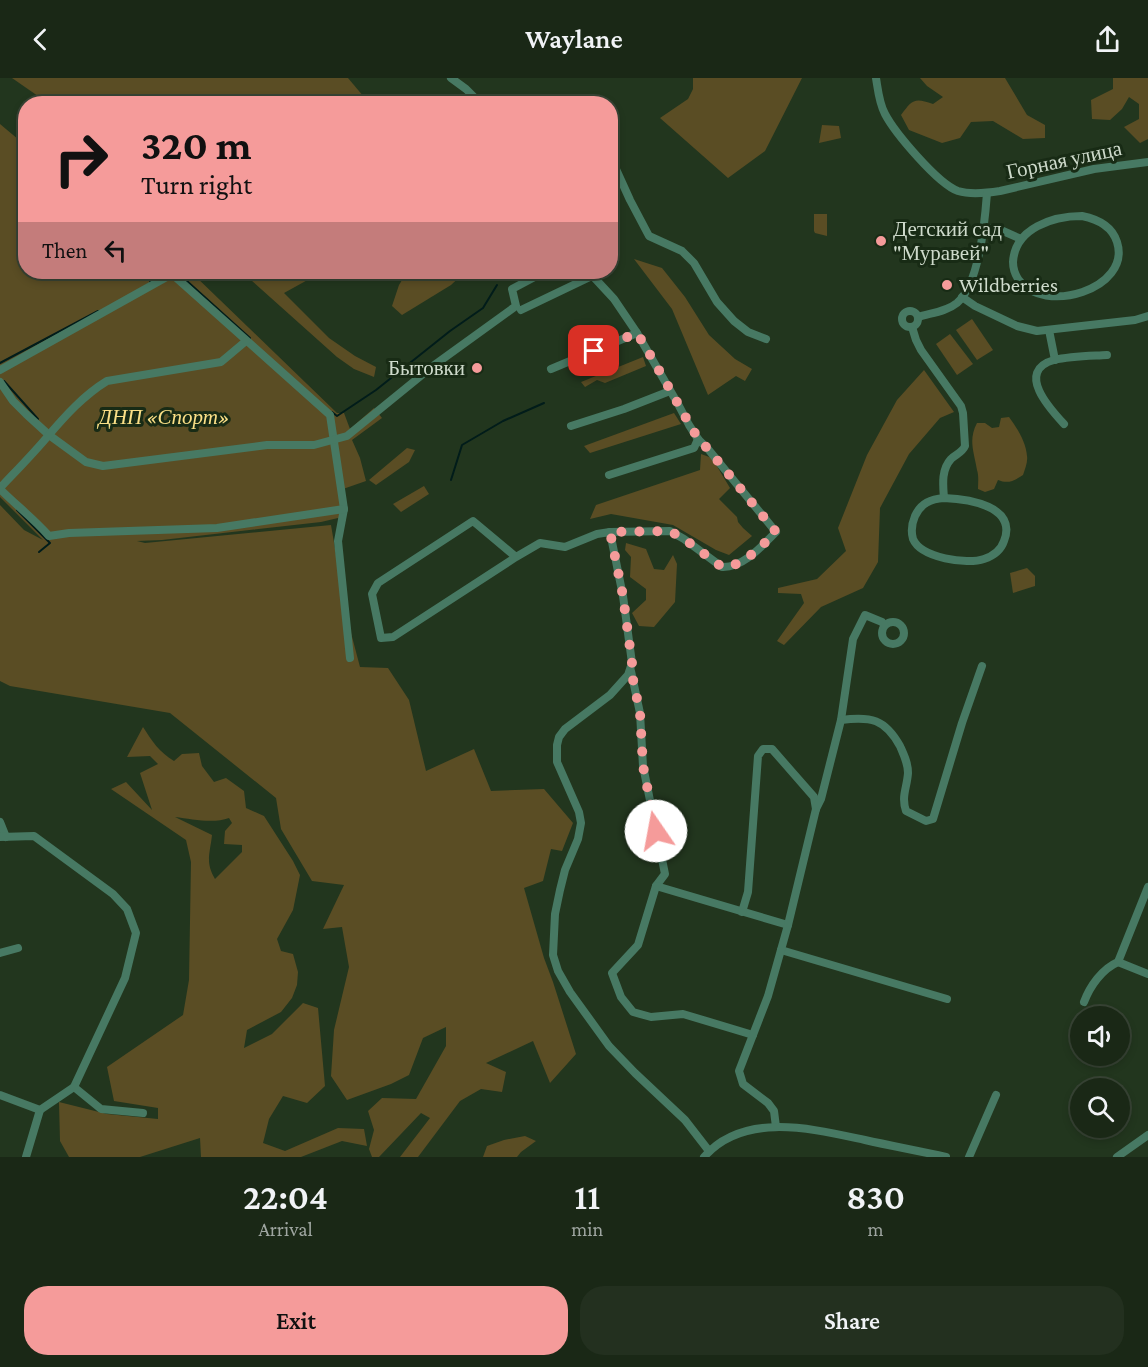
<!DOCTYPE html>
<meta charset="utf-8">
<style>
:root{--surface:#1a2816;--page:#23301f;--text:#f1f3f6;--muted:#9fa6a1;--line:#384435;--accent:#f59b9a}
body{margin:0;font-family:"Crimson Pro",serif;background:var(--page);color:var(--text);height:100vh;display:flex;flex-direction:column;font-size:22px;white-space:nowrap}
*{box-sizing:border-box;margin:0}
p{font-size:20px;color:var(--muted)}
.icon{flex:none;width:33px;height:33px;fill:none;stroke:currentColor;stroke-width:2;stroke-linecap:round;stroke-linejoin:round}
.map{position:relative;height:1079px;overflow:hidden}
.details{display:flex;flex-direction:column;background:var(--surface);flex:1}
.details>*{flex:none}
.top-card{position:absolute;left:18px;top:18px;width:600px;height:183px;border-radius:24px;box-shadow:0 3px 9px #0003,0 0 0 2px var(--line);background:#f59b9a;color:#111;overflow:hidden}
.controls{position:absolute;left:1070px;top:928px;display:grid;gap:12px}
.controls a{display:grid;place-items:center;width:60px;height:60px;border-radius:50%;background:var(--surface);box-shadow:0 3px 9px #0003,0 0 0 2px var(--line);font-size:30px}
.pin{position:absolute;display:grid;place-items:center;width:51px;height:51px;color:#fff;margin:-26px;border-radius:12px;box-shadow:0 3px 9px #0006}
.me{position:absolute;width:66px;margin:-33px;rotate:348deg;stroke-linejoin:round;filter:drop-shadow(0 0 4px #0008)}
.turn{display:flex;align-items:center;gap:21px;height:126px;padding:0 24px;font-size:27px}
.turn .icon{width:78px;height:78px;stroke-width:2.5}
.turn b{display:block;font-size:42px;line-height:51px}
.then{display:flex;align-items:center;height:57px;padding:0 24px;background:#0003;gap:12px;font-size:22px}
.eta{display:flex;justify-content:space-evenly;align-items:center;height:102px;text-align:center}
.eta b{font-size:36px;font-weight:600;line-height:42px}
.primary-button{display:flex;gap:12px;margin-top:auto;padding:12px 24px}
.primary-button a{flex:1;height:69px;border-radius:24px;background:var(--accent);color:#111;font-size:24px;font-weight:600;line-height:69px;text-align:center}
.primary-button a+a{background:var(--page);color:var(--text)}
header{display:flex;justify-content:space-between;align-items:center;height:78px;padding:0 24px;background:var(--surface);font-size:27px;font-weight:600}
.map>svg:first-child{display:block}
</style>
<header><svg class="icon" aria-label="back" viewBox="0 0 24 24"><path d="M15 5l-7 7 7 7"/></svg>Waylane<svg class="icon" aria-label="share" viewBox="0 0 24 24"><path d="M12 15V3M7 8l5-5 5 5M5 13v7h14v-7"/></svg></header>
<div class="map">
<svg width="1148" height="1079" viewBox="0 0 1148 1079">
<rect width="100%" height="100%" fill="#22361e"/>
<g fill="#5a4d24" fill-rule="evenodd">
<path d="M12,0H348L369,25H48Z"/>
<path d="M693,0H802L765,73L728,100L660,40L688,21L693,11Z"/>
<path d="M920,0H1005L1027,37L1045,47V60L1023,61L993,43L971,44L960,60L942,65L909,52L901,37C912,22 914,19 933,26L943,19L927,8Z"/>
<path d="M1113,0H1148V61L1140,65L1124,49L1139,41V26L1129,19L1122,31L1110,42L1092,41L1091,22L1113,11Z"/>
<path d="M0,46L25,67L26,194H162L163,197L175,194H191L337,335H344L350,351L374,330L382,340L352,362L360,380L366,403L343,411L346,443L339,444L338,440L321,444L162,462L137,463L145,465L331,447L346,536L360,589L388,590L409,622L426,693L474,671L491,713L544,711L573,745L562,773L551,771L543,803L524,810L544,880L553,904L576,976L550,1005L533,963L486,985L506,994L502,1014L481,1011L460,1023L418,1079H400L430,1040L421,1035L379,1079H372L369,1071L374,1052L368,1033L382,1020L416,1021L446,968V949L423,960L409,997L391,1006L347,1022L331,998L334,952L349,889L342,849L323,851L344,807L312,803L281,751L276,720L170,635L10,608L0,603V427L24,452L43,462L0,419Z"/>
<path d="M822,47L839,48L841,60L819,65Z"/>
<path d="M814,136H827V158L815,155L814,153Z"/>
<path d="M634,181L662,190L685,219L709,257L735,281L752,291L745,303L736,298L708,317L672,231Z"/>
<path d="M242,194H322L284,215L329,260L355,278L376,289L374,299L354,291L337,279Z"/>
<path d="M407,194H465L451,207L402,237L392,228L399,207Z"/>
<path d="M972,241L993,272L977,282L956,252Z"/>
<path d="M950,256L973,286L957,297L936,266Z"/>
<path d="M643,279L646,288L605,305L597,302L585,309L581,304Z"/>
<path d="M924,292L954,334L940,340L909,376L880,430L878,484L863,510L821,529L784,567L777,563L804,525L801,516L778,515V510L817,501L846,473L838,450L867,377L897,322Z"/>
<path d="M674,335L681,346L590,375L584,368Z"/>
<path d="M1009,339C1017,350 1026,364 1027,378C1028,384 1025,391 1023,397C1014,403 1008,406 998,402L994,411L985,414L978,411C978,405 979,398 977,392C974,374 968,362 977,345H985L992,350L999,349L1001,340Z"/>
<path d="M407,370L415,372L409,384L376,407L369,402Z"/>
<path d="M701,376L712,380L730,410L719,421L737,439L738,444L743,450L752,458L729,477L716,472L673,447L611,436L590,441L596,427L700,392Z"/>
<path d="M424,408L429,416L401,434L393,426Z"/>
<path d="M626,465L646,471L654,491L664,492L673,477L677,486L675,524L654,549L639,548L632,535L646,522V511L630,499L631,479L625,472Z"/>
<path d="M1027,490L1035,498V508L1013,515L1010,495Z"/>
<path d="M143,649C152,663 159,674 174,683L182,676L199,675L202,688L214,704L226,700L244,713L246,730L264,738L293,783L300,797L293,832L277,861L281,873L293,876L298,894L297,907L292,920L281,934L247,952L244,970L272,956L303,925L318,930L325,1008L307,1025L283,1018L269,1041L263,1065L285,1073L338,1050L364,1051L367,1068L342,1063L301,1079H201L200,1060L140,1079H69L60,1063L59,1024L107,1036L158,1041V1030L114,1023L107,989L183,937L189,902L191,784L186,762L111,711L126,704L152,732L140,695L158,686L150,678L127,679ZM175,739C192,741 213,746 229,740L232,745L225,753L224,766L242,767V774L215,801C205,784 210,776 212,757Z"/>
<path d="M525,1058L536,1063L521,1074L517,1079H483L487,1068L504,1062Z"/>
</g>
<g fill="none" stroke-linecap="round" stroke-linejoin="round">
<g stroke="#011c1a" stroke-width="2">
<path d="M177,194L250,260"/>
<path d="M150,204L167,194"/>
<path d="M0,285L98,233"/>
<path d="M4,303L38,341"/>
<path d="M332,334L337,338L376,312L450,253L483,230L497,207"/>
<path d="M451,402L462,367L503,343L544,325"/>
<path d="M17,432L50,465L39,474"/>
</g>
<g stroke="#477963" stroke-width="8">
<path d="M451,0L466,11L481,26"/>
<path d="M876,0C878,12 879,25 885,36C895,55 938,106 958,113C971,117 987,115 1000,113L1094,91L1148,84"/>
<path d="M610,78L630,122L649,158L682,173L694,185L717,224L734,243L748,254L766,261"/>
<path d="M1082,138C1097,141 1112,148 1117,164C1132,211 1043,238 1018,201C1015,196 1013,191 1013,184C1015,150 1053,138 1082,138Z"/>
<path d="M984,149L1003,153L1021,161"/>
<path d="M589,194L614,221L637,255L678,326L689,347L698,361L708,371L776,454C762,468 743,490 722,489L684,461L670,453L610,454L623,518L632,585L628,597L610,617L565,651L559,659L557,667V684L579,734L581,745L578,761L565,792L560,812L555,836L553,877L558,893L570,914L609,968L635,995L685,1042L709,1073"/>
<path d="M962,219L975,228L1017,248L1037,253L1135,242L1148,238"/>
<path d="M521,232L592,198"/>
<circle cx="910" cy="241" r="8"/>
<path d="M918,239C930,235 946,234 957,225C979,206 985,143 987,115"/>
<path d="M912,249L916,262L921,272L961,328L963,335L965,368C962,375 956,376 951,381C941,392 943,407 944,420"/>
<path d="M1049,252L1055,282"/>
<path d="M551,291L637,255"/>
<path d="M0,292L172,196L330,337L344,431L338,463L350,580"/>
<path d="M0,304L13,323L26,336L49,357L86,384L103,388L267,367H314L347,358L433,288L516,228L512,211L544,194"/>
<path d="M1064,346C1050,331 1015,293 1054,282C1071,278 1090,278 1107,277"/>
<path d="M571,348L624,331L670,313"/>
<path d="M609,397L694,370L698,361"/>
<path d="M0,410C16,393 33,376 48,358C65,338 84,317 107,303L221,284L246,263"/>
<path d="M0,411C16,427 34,441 49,458L69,455L217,450L344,431"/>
<path d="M944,420C968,421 1018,428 1004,463C1001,472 993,478 984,481C967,487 921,480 913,461C911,454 912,445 915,438C921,425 931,421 944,420Z"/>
<path d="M516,479L473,443L378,505L372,516L381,560L393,559L516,479L540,465L565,469L597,456L610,454"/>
<circle cx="893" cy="555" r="11"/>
<path d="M631,593L640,635L643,688L665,796L656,808L638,867L612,895L621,919L633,934L651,939L683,936L753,957"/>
<path d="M841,642L853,561L865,537L882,544L884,547"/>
<path d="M0,744L6,759"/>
<path d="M0,759L34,758L113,816L127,831L136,855L125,900L74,1009L40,1032L0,1017"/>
<path d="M656,808L788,847"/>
<path d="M742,834L748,814L758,678L763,671H772L814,719L816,731"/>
<path d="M781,872L947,921"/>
<path d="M0,875L18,870"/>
<path d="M1118,884L1148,896"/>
<path d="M1084,924C1090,908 1102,891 1118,884L1148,809"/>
<path d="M74,1009L101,1031L143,1035"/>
<path d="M776,1049L774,1033L768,1025L743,1006L739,993L768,918L788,847L816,731L821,721L841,642C871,638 885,641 900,668C904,677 908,685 908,695C907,710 901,718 906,733L926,743L933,741L962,645L982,588"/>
<path d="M26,1079L40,1032"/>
<path d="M704,1079C744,1033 813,1051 865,1062C892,1068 919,1073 946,1079"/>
<path d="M969,1079L996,1017"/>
<path d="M1117,1079L1148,1057"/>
</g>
</g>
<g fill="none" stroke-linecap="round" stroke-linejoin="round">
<path stroke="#f59b9a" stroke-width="10" stroke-dasharray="0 18" d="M594,273L637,255C651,278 664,301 677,324C688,342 692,355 708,371L776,454C761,468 743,489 722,489L684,461L670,453L610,454L623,518L632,585L631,592L640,635L643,688L656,753"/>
</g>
<g fill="#f59b9a" stroke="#182b15" stroke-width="2">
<circle cx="881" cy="163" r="6"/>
<circle cx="947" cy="207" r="6"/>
<circle cx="477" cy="290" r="6"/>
</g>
<g text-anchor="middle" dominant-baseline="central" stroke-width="6" stroke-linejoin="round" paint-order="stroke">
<g font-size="21" fill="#cedacb" stroke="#182b15">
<text transform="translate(1064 82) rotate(-12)">Горная улица</text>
</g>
<g font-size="21" fill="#cedacb" stroke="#182b15" text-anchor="start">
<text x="893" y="151">Детский сад<tspan x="893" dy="24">"Муравей"</tspan></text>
<text x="959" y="207">Wildberries</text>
<text x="465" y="290" text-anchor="end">Бытовки</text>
</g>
<g font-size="21" font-style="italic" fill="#fbe087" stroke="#182b15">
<text x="164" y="339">ДНП «Спорт»</text>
</g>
</g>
</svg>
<div class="controls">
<a><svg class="icon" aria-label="sound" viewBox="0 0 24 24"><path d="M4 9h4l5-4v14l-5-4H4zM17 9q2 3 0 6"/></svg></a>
<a><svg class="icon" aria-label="search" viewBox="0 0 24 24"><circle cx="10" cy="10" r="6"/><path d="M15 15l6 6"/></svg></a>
</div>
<div class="pin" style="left:594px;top:273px;background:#d93025"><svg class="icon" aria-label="arrive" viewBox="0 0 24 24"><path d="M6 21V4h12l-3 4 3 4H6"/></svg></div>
<svg class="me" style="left:656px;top:753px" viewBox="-20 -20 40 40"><circle r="19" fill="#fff"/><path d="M0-13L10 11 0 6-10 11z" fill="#f59b9a"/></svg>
<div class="top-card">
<div class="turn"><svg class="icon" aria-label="right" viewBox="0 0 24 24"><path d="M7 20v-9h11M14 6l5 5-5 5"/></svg><div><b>320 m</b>Turn right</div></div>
<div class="then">Then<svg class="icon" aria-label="left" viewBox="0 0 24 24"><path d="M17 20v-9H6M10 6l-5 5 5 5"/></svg></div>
</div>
</div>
<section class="details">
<div class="eta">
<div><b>22:04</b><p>Arrival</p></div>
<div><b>11</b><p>min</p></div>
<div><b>830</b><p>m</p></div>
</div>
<div class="primary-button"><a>Exit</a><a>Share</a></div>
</section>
